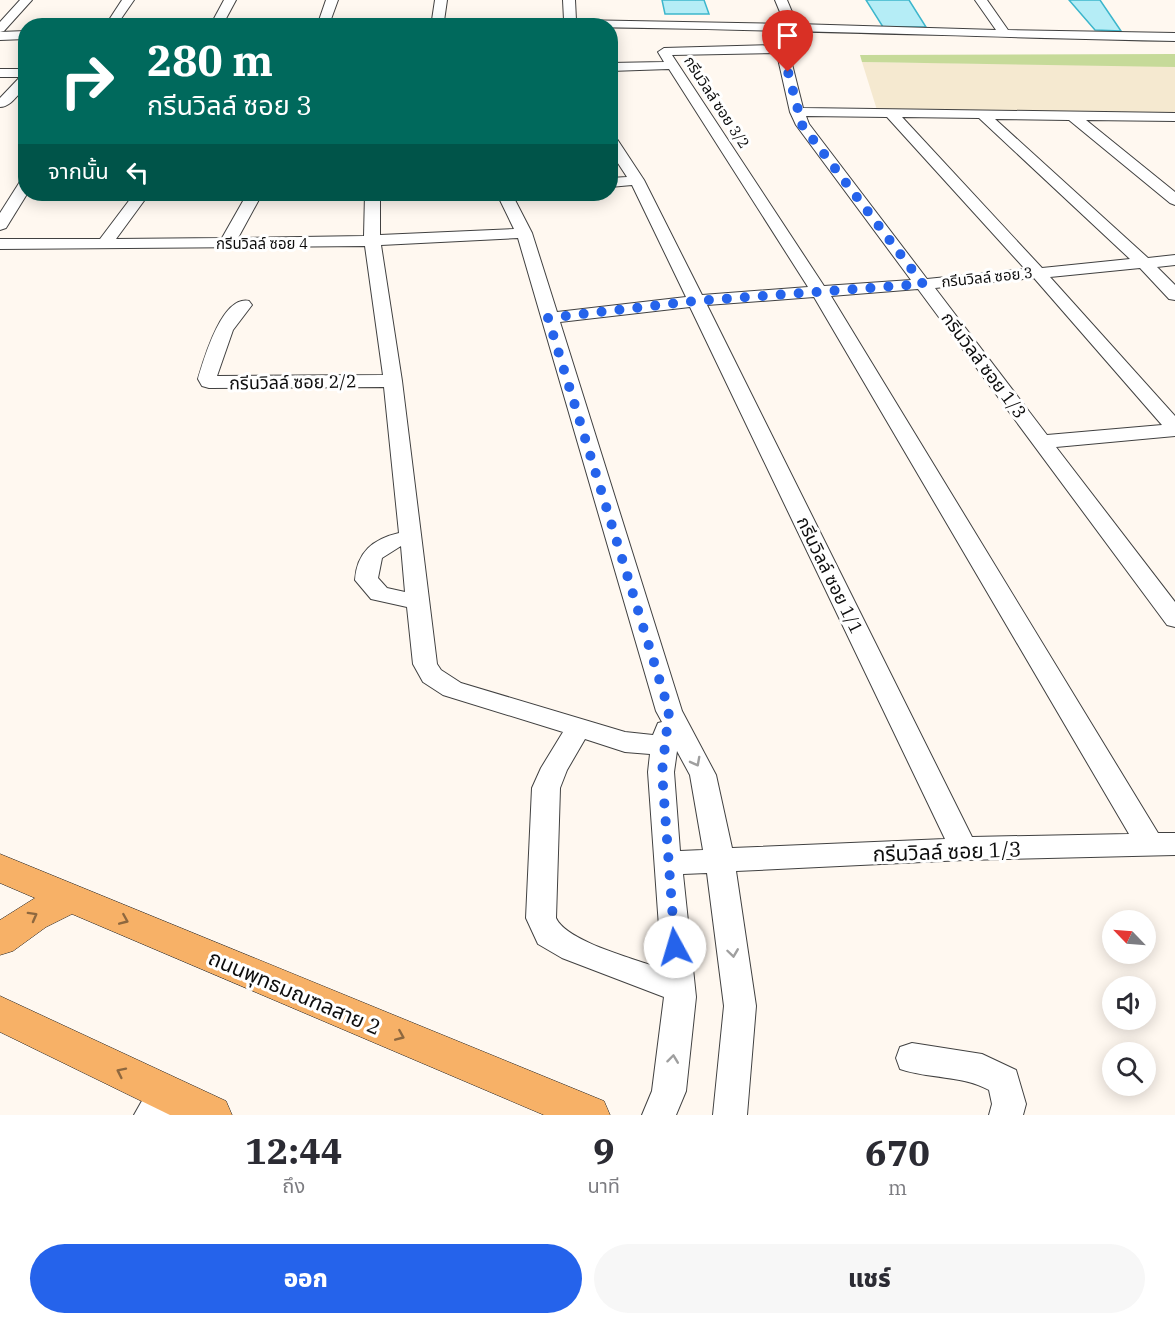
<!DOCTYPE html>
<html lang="th">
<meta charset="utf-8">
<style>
:root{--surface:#fff;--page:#f7f7f7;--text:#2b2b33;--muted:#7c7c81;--accent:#2563eb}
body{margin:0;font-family:"IBM Plex Serif","Noto Sans Thai",serif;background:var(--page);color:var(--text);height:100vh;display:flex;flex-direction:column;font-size:22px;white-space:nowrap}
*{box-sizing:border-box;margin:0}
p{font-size:20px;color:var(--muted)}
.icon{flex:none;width:33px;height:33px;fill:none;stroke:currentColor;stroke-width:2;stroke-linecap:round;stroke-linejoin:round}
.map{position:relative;height:1115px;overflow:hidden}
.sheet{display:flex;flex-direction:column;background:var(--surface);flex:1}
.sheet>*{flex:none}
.hud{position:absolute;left:18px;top:18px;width:600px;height:183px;border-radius:24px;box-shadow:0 3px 15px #0003;background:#00695c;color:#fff;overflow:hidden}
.needle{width:39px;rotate:295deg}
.tools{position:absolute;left:1102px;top:910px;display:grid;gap:12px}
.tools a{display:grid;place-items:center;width:54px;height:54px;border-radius:50%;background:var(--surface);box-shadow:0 3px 15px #0003;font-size:30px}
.pin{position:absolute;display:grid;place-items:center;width:51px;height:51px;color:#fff;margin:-62px -26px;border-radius:50% 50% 50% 0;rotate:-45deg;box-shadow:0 0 6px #0007}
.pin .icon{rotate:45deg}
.me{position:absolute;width:66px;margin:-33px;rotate:354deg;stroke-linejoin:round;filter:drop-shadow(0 0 4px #0008)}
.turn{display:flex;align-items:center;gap:21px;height:126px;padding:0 30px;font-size:27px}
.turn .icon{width:78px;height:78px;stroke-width:2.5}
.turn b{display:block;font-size:42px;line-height:51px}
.then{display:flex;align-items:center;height:57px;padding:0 30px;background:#0003;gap:12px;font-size:22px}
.eta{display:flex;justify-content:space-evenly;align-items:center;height:102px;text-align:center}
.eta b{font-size:36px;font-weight:800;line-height:42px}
.primary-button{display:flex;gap:12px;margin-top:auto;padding:12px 30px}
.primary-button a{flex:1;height:69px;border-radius:36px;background:var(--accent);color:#fff;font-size:24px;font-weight:800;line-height:69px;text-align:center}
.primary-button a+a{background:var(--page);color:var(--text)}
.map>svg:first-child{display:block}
</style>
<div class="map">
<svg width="1175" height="1115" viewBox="0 0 1175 1115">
<rect width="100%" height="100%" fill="#fff8f0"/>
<path fill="#f5e9d0" d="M862,62L1172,66L1175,67V114L877,110Z"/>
<path fill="#c6da99" d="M1175,54V67L862,62L860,55Z"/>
<g fill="#b5edf6" stroke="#3cb6cc" stroke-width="1.5">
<path d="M662,0H704L709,14H665Z"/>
<path d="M866,0H909L926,27H883Z"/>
<path d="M1069,0H1100L1121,31L1095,30Z"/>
</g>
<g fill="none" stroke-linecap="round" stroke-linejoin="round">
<g stroke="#414141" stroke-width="2">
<g id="minor">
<path d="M20,0H32L4,31L0,32L26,31V39L0,40V22Z"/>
<path d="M122,0H134L116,26H105Z"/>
<path d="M224,0H236L222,26H210Z"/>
<path d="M326,0H338L330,22L432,20L435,0H447L444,21L439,26H317Z"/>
<path d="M563,0H575L576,20L785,24L775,0H787L797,24L996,30L975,0H987L1008,30L1175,33V41C933,36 692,26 451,26L449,23L455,20H564Z"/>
<path d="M776,45L789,52L803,108L1175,113V121L1086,120L1175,192V205L1170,203L1069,120L995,119L1148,258L1175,255V265L1157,267L1175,285V300L1169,299L1140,268L1050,277L1175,416V436L1056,447L1175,602V627L1167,625L918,289L831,296L1158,833H1175V855L964,860L736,871L756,1006L747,1115H713L724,1006L707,873L683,874L696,997L686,1091L676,1115H642L652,1091L664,997L562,958L538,944L526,918L532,788L541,768L563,732L443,695L423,682L413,664L407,607L371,599L355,580C357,552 373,539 399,533L384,387L209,388L202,386L198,379C204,359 222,295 249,301L252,305L233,330L217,376L383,375L365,246L0,249V239H100L134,194H149L116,239L222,238L247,194H262L238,238L364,236L365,194H380V235L514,229L497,194H535L533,197L515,200L532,233L557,312L686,297L632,185L610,187V178L627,177L610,151V135L615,136L644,180L702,295L808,287L669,69L610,71V63L664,62L658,52L664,48ZM774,53L777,54L790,112L796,125L911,280L824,286L672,55ZM806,116L887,117L1025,269L927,279L809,124ZM902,117L979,118L1130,259L1042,268ZM518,238L656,711L662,722L658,723L653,735L625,732L461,683L441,670L437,664L402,381L381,245ZM1034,278L1162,425L1047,435L935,288ZM814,297L1129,834L972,837L707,305ZM690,307L945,839L732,848L716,775L682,711L560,322ZM401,546L405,592L387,588L378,578L382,558ZM585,739L625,752L650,754L648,772L662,969C636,959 567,942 556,918L560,788L567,770ZM677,751L690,775L703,850L680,851L674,772Z"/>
<path d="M0,69H26V86C18,94 11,107 0,107V98L20,77H0Z"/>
<path d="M26,179L27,194L6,228L0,230V213L21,180Z"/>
<path d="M912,1043L982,1054L1016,1070L1026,1104L1023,1115H989L992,1104L989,1090C962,1075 929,1079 900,1069L896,1058L900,1047Z"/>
<path d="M164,1078L176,1083L181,1094L170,1115H134L152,1083Z"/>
</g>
</g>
<g stroke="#1f1f1f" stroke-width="1">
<g id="major">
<path d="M0,854L604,1101L610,1115H544L72,914L46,927L13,951L0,955V920L35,898L0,883Z"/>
<path d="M0,996L226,1101L232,1115H170L0,1032Z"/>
</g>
</g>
<use href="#minor" fill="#fff" fill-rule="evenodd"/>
<use href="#major" fill="#f7b167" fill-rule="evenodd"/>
</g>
<defs><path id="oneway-chevron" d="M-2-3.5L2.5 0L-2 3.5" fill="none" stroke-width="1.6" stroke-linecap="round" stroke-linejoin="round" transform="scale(1.5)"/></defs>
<g stroke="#9f9f9f">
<use href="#oneway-chevron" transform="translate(696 762) rotate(62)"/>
<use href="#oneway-chevron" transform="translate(733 953) rotate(82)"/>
<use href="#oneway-chevron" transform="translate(673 1059) rotate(-83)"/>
</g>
<g stroke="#8e683f">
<use href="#oneway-chevron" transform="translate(33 916) rotate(-29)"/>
<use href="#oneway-chevron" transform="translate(124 920) rotate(23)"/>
<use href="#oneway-chevron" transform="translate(400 1036) rotate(23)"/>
<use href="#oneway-chevron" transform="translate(121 1072) rotate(-154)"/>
</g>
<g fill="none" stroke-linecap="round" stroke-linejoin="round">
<path stroke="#2563eb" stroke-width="10" stroke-dasharray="0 18" d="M675,947L662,772L669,711L548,318L695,301L923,284L802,125L788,72"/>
</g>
<g text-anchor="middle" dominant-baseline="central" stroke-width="6" stroke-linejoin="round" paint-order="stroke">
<g font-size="15" fill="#0e0e0e" stroke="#fff">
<text transform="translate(717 102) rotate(57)">กรีนวิลล์ ซอย 3/2</text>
<text x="262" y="243">กรีนวิลล์ ซอย 4</text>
<text transform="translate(987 277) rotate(-6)">กรีนวิลล์ ซอย 3</text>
</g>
<g font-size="18" fill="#0e0e0e" stroke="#fff">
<text transform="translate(984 365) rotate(53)">กรีนวิลล์ ซอย 1/3</text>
<text transform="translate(293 382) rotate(-1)">กรีนวิลล์ ซอย 2/2</text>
<text transform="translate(830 575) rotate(64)">กรีนวิลล์ ซอย 1/1</text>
</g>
<g font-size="21" fill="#0e0e0e" stroke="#fff">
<text transform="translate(947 851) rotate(-2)">กรีนวิลล์ ซอย 1/3</text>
<text transform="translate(295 992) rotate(23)">ถนนพุทธมณฑลสาย 2</text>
</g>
</g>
</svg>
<div class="tools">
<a><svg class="needle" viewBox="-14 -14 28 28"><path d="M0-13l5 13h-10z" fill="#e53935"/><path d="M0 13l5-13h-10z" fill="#7c7c81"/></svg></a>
<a><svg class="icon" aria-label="sound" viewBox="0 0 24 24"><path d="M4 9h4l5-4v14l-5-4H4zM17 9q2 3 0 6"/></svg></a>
<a><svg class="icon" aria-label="search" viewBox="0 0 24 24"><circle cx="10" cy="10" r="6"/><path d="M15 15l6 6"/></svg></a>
</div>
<div class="pin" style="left:788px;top:72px;background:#d93025"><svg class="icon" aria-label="arrive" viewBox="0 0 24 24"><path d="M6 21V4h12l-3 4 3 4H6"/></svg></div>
<svg class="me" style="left:675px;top:947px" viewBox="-20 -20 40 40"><circle r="19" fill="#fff"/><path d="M0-13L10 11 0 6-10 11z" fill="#2563eb"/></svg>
<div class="hud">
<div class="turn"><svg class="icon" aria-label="right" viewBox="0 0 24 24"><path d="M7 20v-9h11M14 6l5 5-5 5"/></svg><div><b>280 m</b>กรีนวิลล์ ซอย 3</div></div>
<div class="then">จากนั้น<svg class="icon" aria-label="left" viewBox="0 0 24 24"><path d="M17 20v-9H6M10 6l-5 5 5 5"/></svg></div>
</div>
</div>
<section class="sheet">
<div class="eta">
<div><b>12:44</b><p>ถึง</p></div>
<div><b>9</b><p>นาที</p></div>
<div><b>670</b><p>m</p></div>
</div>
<div class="primary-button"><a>ออก</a><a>แชร์</a></div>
</section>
